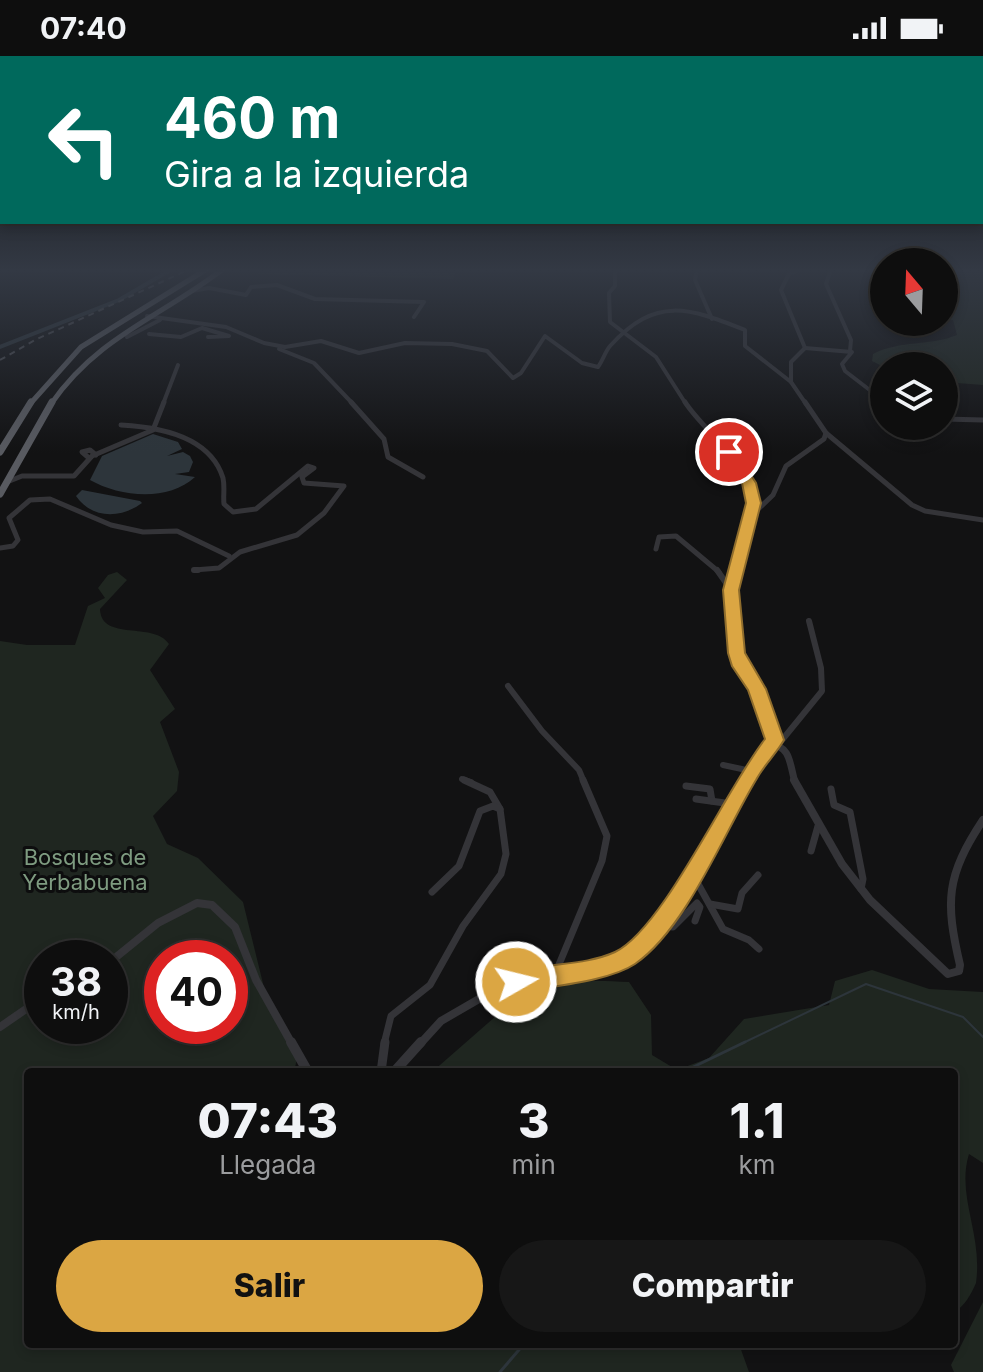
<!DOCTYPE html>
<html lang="es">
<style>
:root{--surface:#0e0e0e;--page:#171717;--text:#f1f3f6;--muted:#9b9c9e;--line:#2e2e2e;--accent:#dba643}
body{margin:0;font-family:Inter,sans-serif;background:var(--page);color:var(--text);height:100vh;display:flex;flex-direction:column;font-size:30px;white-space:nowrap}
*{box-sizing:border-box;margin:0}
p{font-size:26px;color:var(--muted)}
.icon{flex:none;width:44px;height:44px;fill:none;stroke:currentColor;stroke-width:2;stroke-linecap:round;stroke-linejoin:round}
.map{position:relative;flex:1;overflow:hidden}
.panel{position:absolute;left:24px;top:1012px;width:934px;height:280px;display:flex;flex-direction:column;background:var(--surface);border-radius:8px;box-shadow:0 4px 12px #0003,0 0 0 2px var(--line)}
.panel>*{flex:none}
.banner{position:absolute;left:0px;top:0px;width:984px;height:168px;box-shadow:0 4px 12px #0003,0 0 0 2px var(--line);background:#00695c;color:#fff;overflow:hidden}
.needle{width:52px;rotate:341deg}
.buttons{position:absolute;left:870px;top:192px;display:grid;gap:16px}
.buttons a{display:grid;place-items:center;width:88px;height:88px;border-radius:50%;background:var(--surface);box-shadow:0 4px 12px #0003,0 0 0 2px var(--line);font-size:40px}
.speed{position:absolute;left:24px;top:884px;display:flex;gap:16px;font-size:40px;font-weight:700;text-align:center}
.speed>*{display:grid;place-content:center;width:104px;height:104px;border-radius:50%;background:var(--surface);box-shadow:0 4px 12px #0003,0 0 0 2px var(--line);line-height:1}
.speed small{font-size:20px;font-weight:400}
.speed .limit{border:12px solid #d22;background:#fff;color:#111}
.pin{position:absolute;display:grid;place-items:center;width:68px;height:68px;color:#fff;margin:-34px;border:4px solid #fff;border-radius:50%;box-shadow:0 2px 8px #0007}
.me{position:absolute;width:88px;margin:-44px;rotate:82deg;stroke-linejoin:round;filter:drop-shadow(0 0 6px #0008)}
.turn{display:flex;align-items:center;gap:28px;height:168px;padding:0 32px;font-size:36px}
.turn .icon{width:104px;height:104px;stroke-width:2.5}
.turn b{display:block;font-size:56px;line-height:68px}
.eta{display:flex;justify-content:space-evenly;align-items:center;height:136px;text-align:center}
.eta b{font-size:48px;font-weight:800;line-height:56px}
.button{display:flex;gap:16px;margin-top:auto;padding:16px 32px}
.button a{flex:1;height:92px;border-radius:48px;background:var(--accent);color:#111;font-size:32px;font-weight:800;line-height:92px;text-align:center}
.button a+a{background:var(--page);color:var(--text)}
.status{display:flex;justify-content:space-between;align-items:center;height:56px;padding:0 40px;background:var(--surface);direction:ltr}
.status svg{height:22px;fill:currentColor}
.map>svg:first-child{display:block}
</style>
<div class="status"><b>07:40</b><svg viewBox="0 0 49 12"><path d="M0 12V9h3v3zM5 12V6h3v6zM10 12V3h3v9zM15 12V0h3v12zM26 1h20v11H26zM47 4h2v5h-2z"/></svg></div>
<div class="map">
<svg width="983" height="1316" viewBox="0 0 983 1316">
<rect width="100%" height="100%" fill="#121213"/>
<g fill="#1f2620" fill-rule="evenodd">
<path d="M229,213H458L453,223L225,217Z"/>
<path d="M944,213H983V329L944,326V310L884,311L872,305L873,298C900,284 930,290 957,279L953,264L944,263V247L959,241L954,227L944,226Z"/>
<path d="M117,516L127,524L100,553C101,586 154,565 169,588L150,614L175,653L160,666L179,716L177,735L153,760L167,788L198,802L243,846L270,956L298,998L294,1016H28V1288H739L749,1316H0V585L27,589H75L88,550L105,542L98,532L108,519ZM42,902H110V970H42ZM162,902H230V970H162Z"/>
<path d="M872,914L929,933L983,936V1107L969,1098C956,1140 983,1178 976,1227C970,1240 966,1248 954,1257V1016H432L520,939C552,923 593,924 629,926L651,959L652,999L677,1014L709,1002L744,963L829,949L835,925Z"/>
<path d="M983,1246V1316H954L951,1309Z"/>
</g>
<g fill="#2d353b">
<path d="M153,378L178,386L182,393L167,400L183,396L190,400L193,406L189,416L175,418L195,421C168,446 120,441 90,424L102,400Z"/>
<path d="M82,434L140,445L142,447C120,463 92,463 76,440Z"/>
</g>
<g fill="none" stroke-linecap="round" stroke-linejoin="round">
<path stroke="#2d353b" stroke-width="2" d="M741,988L866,928L963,961L983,981"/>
<g stroke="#2d353b" stroke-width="3">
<path d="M683,1016L745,986"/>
<path d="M500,1316L524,1288"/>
</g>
<path stroke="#2d353b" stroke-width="4" d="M0,291L119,244L172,213"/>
<g stroke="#343438" stroke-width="4">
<path d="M615,213V230L609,237L610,266L656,301L686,348"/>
<path d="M697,213L695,224L712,263"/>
<path d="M802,213L789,218L781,234L805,292"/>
<path d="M831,213L826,228L851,284L850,295"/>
<path d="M192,235L209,232L246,239L251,231L277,229L315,243L424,246L414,261"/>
<path d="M147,260L226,271L264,287L285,291L321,285L359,297L405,287L452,288L487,295L513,322L521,317L545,280L582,307L598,311C603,304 605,296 610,290C656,239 689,252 745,274V290L791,326"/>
<path d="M149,278L181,281L202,272L229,280L208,281"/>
<path d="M127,281L160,264"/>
<path d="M805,292L791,306V326L806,348"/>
<path d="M805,292L852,296L842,308L845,315L884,345"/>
<path d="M279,293L314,307L353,348"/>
<path d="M163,348L178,309"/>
</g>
<g stroke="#343438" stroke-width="5">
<path d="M351,346L384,383L388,401L423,421"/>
<path d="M685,346C703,375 756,412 754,449C752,470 741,495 736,516"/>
<path d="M805,346L826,377L912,449L925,455L983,464"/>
<path d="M944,363L983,364"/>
<path d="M121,369C159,371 210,380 223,422C225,431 223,440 224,448L233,456L256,453L308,410L314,412L302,421L304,427L344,430L324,457L297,479L240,496L219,512L194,514"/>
<path d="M89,402L82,396L90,394L96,399"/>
<path d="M7,426L22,420H74L92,400L153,374L164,346"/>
<path d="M753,458L773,439L786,410L824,383L826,377"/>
<path d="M0,492L13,490L18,484L9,462L30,444L50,443L111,469L143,476L177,475L229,500"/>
<path d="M656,493L659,481L676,480L719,516"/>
</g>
<g stroke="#343438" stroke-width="6">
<path d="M194,514H198"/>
<path d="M717,514L731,534"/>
<path d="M736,514C730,538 729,571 736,596C744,626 780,655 771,689"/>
<path d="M508,630L542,675L579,714L584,726"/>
<path d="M778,689L822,635L821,612L809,565"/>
<path d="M723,709L751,715"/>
<path d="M462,723L471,726"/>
</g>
<g stroke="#343438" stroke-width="7">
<path d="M464,724L490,736L500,753"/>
<path d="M686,730L710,733L712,745"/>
<path d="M831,733L834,749L850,756L863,823L861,833"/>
<path d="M696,743L732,748"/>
<path d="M811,795L818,770"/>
<path d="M692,817L723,873L749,884L759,893"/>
<path d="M710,848L738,853L742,837L758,819"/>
<path d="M658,870L673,871L697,847L700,851L695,865"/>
<path d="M555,918L602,805L607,780L583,724"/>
<path d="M384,988L391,960L430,929L463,870L501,818L506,798L500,753L493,750L480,755L459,810L432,836"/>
</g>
<path stroke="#343438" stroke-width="9" d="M381,1016L385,986"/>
<path stroke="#343438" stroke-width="7" d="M745,726L771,689C791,689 790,711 795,726"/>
<g stroke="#343438" stroke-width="8">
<path d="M794,724L842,808L870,844L948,918L959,915L960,909C945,845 946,820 983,764"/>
<path d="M110,906L158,867L197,847L212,849L235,871L256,924L292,988"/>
<path d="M0,971L42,942"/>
<path d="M420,988L441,965L498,932L625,902C681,857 711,785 746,724"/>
</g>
<g stroke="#343438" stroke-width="10">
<path d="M291,986L308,1016"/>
<path d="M394,1016L421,986"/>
</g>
<g stroke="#585a60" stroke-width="5">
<path d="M30,348L81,291L207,213"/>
<path d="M51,348C98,280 161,261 223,213"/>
</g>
<g stroke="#585a60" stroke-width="7">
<path d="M0,396L31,346"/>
<path d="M0,438L52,346"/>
</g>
<path stroke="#4d4e53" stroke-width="2" stroke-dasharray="6 5" stroke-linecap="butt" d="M0,304L35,284L190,213"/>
</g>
<linearGradient id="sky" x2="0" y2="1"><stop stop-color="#0a0a0a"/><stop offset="0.54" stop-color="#333944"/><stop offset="1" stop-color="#333944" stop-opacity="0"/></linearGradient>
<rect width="983" height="397" fill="url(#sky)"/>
<path fill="#dba643" stroke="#8e6c2c" stroke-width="2" d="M729,392L734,393L756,427L761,447L739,534L745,597L766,633L784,684C776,698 764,709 756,724C724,777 686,873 635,908C608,926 549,930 516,937L508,934L504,926L508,919C541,906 582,911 615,896C663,873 727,731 765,683L748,634L732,610L728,597L723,534L746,447L742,427L722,396Z"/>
<g text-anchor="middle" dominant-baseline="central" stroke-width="6" stroke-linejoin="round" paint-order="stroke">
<g font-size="22" fill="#7e9b80" stroke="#0d0d0e">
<text x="85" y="801">Bosques de<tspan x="85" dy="25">Yerbabuena</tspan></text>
</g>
</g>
</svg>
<div class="buttons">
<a><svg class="needle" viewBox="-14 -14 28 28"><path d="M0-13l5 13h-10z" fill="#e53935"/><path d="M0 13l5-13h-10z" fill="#9b9c9e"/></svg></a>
<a><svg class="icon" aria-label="layers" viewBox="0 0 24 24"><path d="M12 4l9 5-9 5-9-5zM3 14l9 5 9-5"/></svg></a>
</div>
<div class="speed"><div>38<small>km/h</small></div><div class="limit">40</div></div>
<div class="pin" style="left:729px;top:396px;background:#d93025"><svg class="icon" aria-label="arrive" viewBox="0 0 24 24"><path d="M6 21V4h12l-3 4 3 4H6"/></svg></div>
<svg class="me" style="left:516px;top:926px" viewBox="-20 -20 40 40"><circle r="17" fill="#dba643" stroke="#fff" stroke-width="3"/><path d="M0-11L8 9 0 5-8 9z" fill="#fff"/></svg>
<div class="banner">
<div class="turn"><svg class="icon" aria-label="left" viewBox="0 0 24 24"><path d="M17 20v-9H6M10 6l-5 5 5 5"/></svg><div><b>460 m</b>Gira a la izquierda</div></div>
</div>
<section class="panel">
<div class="eta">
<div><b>07:43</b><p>Llegada</p></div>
<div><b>3</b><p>min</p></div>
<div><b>1.1</b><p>km</p></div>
</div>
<div class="button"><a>Salir</a><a>Compartir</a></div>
</section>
</div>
